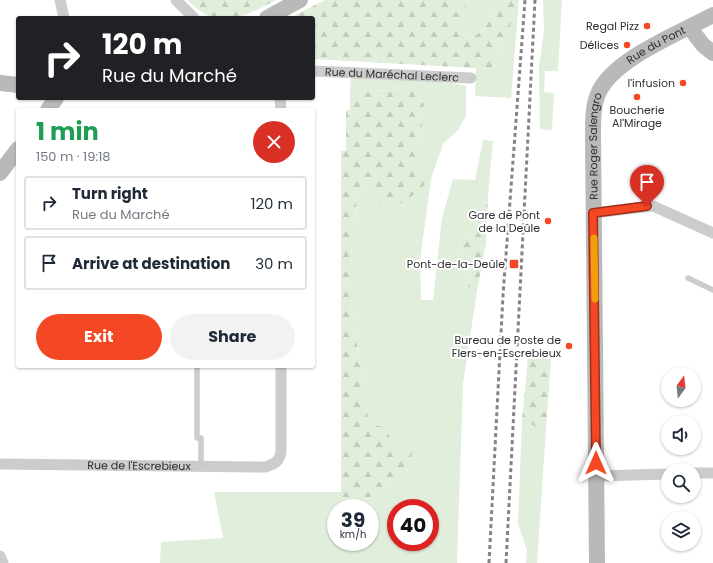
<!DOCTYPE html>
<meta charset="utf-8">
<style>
:root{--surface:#fff;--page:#f2f2f3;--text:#1f2937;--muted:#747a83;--line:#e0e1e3;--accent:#f44824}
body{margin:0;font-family:Poppins,sans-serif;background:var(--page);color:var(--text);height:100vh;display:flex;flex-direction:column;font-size:15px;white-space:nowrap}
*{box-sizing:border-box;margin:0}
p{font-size:13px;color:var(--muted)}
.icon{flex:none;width:22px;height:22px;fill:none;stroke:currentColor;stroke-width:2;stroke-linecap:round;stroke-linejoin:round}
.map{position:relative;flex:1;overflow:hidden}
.details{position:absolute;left:16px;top:108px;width:299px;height:260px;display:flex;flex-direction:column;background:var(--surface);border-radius:4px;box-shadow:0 1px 3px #0004}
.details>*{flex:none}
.hud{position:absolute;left:16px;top:16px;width:299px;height:84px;border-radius:4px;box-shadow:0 1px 3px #0004;background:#202124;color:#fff;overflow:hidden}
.needle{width:26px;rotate:15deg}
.buttons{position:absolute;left:661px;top:367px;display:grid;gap:8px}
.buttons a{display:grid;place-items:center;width:40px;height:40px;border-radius:50%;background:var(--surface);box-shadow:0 1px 3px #0004;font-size:20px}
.speed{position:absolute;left:327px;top:499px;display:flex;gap:8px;font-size:20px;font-weight:700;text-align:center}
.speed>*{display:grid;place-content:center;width:52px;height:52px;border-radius:50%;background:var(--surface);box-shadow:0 1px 3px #0004;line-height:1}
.speed small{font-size:10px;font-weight:400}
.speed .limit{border:6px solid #d22;background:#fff;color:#111}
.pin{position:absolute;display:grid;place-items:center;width:34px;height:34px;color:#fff;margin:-41px -17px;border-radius:50% 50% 50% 0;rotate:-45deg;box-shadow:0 0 4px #0007}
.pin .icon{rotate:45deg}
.me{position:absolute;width:44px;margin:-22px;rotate:0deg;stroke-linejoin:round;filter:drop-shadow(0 0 3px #0008)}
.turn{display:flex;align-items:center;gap:14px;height:84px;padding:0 20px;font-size:18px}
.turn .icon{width:52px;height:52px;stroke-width:2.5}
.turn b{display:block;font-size:28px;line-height:34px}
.round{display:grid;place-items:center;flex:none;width:42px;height:42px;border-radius:21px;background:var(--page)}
.headline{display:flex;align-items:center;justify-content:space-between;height:68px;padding:0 20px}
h1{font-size:24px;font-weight:700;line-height:30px;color:#1e9e55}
.cta{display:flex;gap:8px;margin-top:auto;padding:8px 20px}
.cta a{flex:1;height:46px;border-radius:24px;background:var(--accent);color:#fff;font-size:16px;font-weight:700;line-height:46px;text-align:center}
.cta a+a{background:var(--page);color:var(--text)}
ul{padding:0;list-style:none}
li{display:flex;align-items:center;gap:12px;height:54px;margin:0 8px 6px;padding:0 12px;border:2px solid var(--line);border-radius:4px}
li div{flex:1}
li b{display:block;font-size:15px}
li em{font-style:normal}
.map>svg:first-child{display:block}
</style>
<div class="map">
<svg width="713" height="563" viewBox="0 0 713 563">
<defs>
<pattern id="forest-firs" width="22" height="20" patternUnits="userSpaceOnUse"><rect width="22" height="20" fill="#e1eedc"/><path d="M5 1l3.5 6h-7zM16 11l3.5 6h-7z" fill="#c1ccbd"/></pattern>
</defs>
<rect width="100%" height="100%" fill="#fff"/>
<g fill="#e1eedc" fill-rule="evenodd">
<path d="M468,0H499C492,17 484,37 463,39L465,2Z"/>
<path d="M516,0H519L511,98L475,96L476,68L494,69L499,43L509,31Z"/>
<path d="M543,0H562L558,71H545L544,92L554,93L552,130L540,129L539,67L544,30Z"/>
<path d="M351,77L445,81L466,86V116L458,130L443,144L431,179L420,261L421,300H433L442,218L453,179L475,180L483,140L493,141L488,196L479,212L477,234L461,240L460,254L472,258L468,287L477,291L463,384L457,563H160L161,542L223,538L214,492H341V505L368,499L388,482L409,470L369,425L348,285L358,188L369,190L417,164C422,144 421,124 424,104L412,91L350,90ZM336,508H370V542H336ZM396,508H430V542H396Z"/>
<path d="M522,420L536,427L546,428L537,563H526L527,550L518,524Z"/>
</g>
<g fill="url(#forest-firs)">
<path d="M188,0H276C254,12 224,28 200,11C196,8 192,4 188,0Z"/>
<path d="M325,0H468L465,2L464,39C484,37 492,17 499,0H516L509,31L499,43L494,69L313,59V18H290Z"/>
<path d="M350,90L412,91L424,104C421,124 422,144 417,164L431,179L408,199L386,211L369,190L358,188L348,285L369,425L388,427L391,448L412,452L409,470L388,482L368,499L341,506V151H346V110H350Z"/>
<path d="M488,196L486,243L477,291L468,288L472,258L460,254L461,240L477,234L479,212Z"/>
<path d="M552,349L546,428L536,427L522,420L528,357Z"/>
</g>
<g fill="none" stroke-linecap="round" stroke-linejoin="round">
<g stroke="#ccc" stroke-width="5.5">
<path d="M688,278L713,290"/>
<path d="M197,366V438H201V466"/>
</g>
<g stroke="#ccc" stroke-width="11">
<path d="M60,0L64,18"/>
<path d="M176,0L194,18"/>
<path id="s1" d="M313,71L471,78"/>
<path d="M280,98L281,110"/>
<path d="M593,213L653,206L713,233"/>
<path id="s2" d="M0,464L265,467C275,464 280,461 281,451V366"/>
<path d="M694,473H713"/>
<path d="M596,476L668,474"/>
<path d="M0,556L3,563"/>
</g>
<g stroke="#b9b9b9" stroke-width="16">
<path d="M267,18L300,0"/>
<path d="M690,28L703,45L713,53"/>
<path d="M0,83L18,85"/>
<path d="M48,110L56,98"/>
<path d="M0,173L18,149"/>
<path id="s3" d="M597,563L593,134C593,120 593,106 598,94C612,59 680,33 713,15"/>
</g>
<g stroke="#848484" stroke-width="3" stroke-dasharray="4 3" stroke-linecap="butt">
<path d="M489,563L503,295L525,0"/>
<path d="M506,563L535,0"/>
</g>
</g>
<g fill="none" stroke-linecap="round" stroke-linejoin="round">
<g stroke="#9f2f17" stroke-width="10">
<path id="route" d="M596,463L593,213L647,206"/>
</g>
<use href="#route" stroke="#f44824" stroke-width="7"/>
<path stroke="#f59e0b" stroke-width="7" d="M594,238L595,299"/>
</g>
<g fill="#f44824" stroke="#fff" stroke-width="1.5">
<circle cx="647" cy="26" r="4"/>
<circle cx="627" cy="45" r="4"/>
<circle cx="683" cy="83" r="4"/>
<circle cx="637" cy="97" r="4"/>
<circle cx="548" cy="221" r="4"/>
<rect x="509" y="259" width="10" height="10" rx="2"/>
<circle cx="569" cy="346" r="4"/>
</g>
<g text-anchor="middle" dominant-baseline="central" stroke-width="4" stroke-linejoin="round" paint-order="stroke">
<g font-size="11" fill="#2f2f2f" stroke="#fff" text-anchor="end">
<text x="639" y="26">Regal Pizz</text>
<text x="619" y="45">Délices</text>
<text x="675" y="83">l'infusion</text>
<text x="637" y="110" text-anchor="middle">Boucherie<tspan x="637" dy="13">Al'Mirage</tspan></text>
<text x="540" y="215">Gare de Pont<tspan x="540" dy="13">de la Deûle</tspan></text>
<text x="505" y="264">Pont-de-la-Deûle</text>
<text x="561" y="340">Bureau de Poste de<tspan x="561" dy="13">Flers-en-Escrebieux</tspan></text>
</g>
<g font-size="11" fill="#2f2f2f" stroke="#fff">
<text stroke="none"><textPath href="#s3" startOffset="547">Rue du Pont</textPath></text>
<text stroke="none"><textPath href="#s1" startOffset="79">Rue du Maréchal Leclerc</textPath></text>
<text stroke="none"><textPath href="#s3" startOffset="417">Rue Roger Salengro</textPath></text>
<text stroke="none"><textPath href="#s2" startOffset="139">Rue de l'Escrebieux</textPath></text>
</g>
</g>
</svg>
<div class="buttons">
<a><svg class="needle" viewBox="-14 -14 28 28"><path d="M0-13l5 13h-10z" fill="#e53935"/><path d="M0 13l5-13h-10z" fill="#747a83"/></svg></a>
<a><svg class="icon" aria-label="sound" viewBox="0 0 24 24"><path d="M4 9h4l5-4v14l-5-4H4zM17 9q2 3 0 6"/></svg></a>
<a><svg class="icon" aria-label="search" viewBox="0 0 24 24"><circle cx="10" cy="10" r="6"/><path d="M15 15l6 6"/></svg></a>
<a><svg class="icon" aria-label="layers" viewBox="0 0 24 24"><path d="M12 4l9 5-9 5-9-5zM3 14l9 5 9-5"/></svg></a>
</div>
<div class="speed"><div>39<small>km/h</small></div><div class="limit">40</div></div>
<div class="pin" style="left:647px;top:206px;background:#d93025"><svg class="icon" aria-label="arrive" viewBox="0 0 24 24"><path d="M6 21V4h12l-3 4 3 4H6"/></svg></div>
<svg class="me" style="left:596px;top:463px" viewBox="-20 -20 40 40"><path d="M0-17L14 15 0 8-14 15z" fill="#f44824" stroke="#fff" stroke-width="4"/></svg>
<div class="hud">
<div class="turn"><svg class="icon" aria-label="right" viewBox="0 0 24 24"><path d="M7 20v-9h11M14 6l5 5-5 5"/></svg><div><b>120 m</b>Rue du Marché</div></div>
</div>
<section class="details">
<div class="headline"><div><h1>1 min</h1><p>150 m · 19:18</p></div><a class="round" style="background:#d93025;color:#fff"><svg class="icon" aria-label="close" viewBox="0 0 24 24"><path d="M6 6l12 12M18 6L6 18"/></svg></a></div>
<ul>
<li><svg class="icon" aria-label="right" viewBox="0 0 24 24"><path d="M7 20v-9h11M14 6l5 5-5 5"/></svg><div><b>Turn right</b><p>Rue du Marché</p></div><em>120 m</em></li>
<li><svg class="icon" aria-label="arrive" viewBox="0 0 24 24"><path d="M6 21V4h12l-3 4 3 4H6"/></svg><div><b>Arrive at destination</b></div><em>30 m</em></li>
</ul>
<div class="cta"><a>Exit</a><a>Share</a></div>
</section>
</div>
